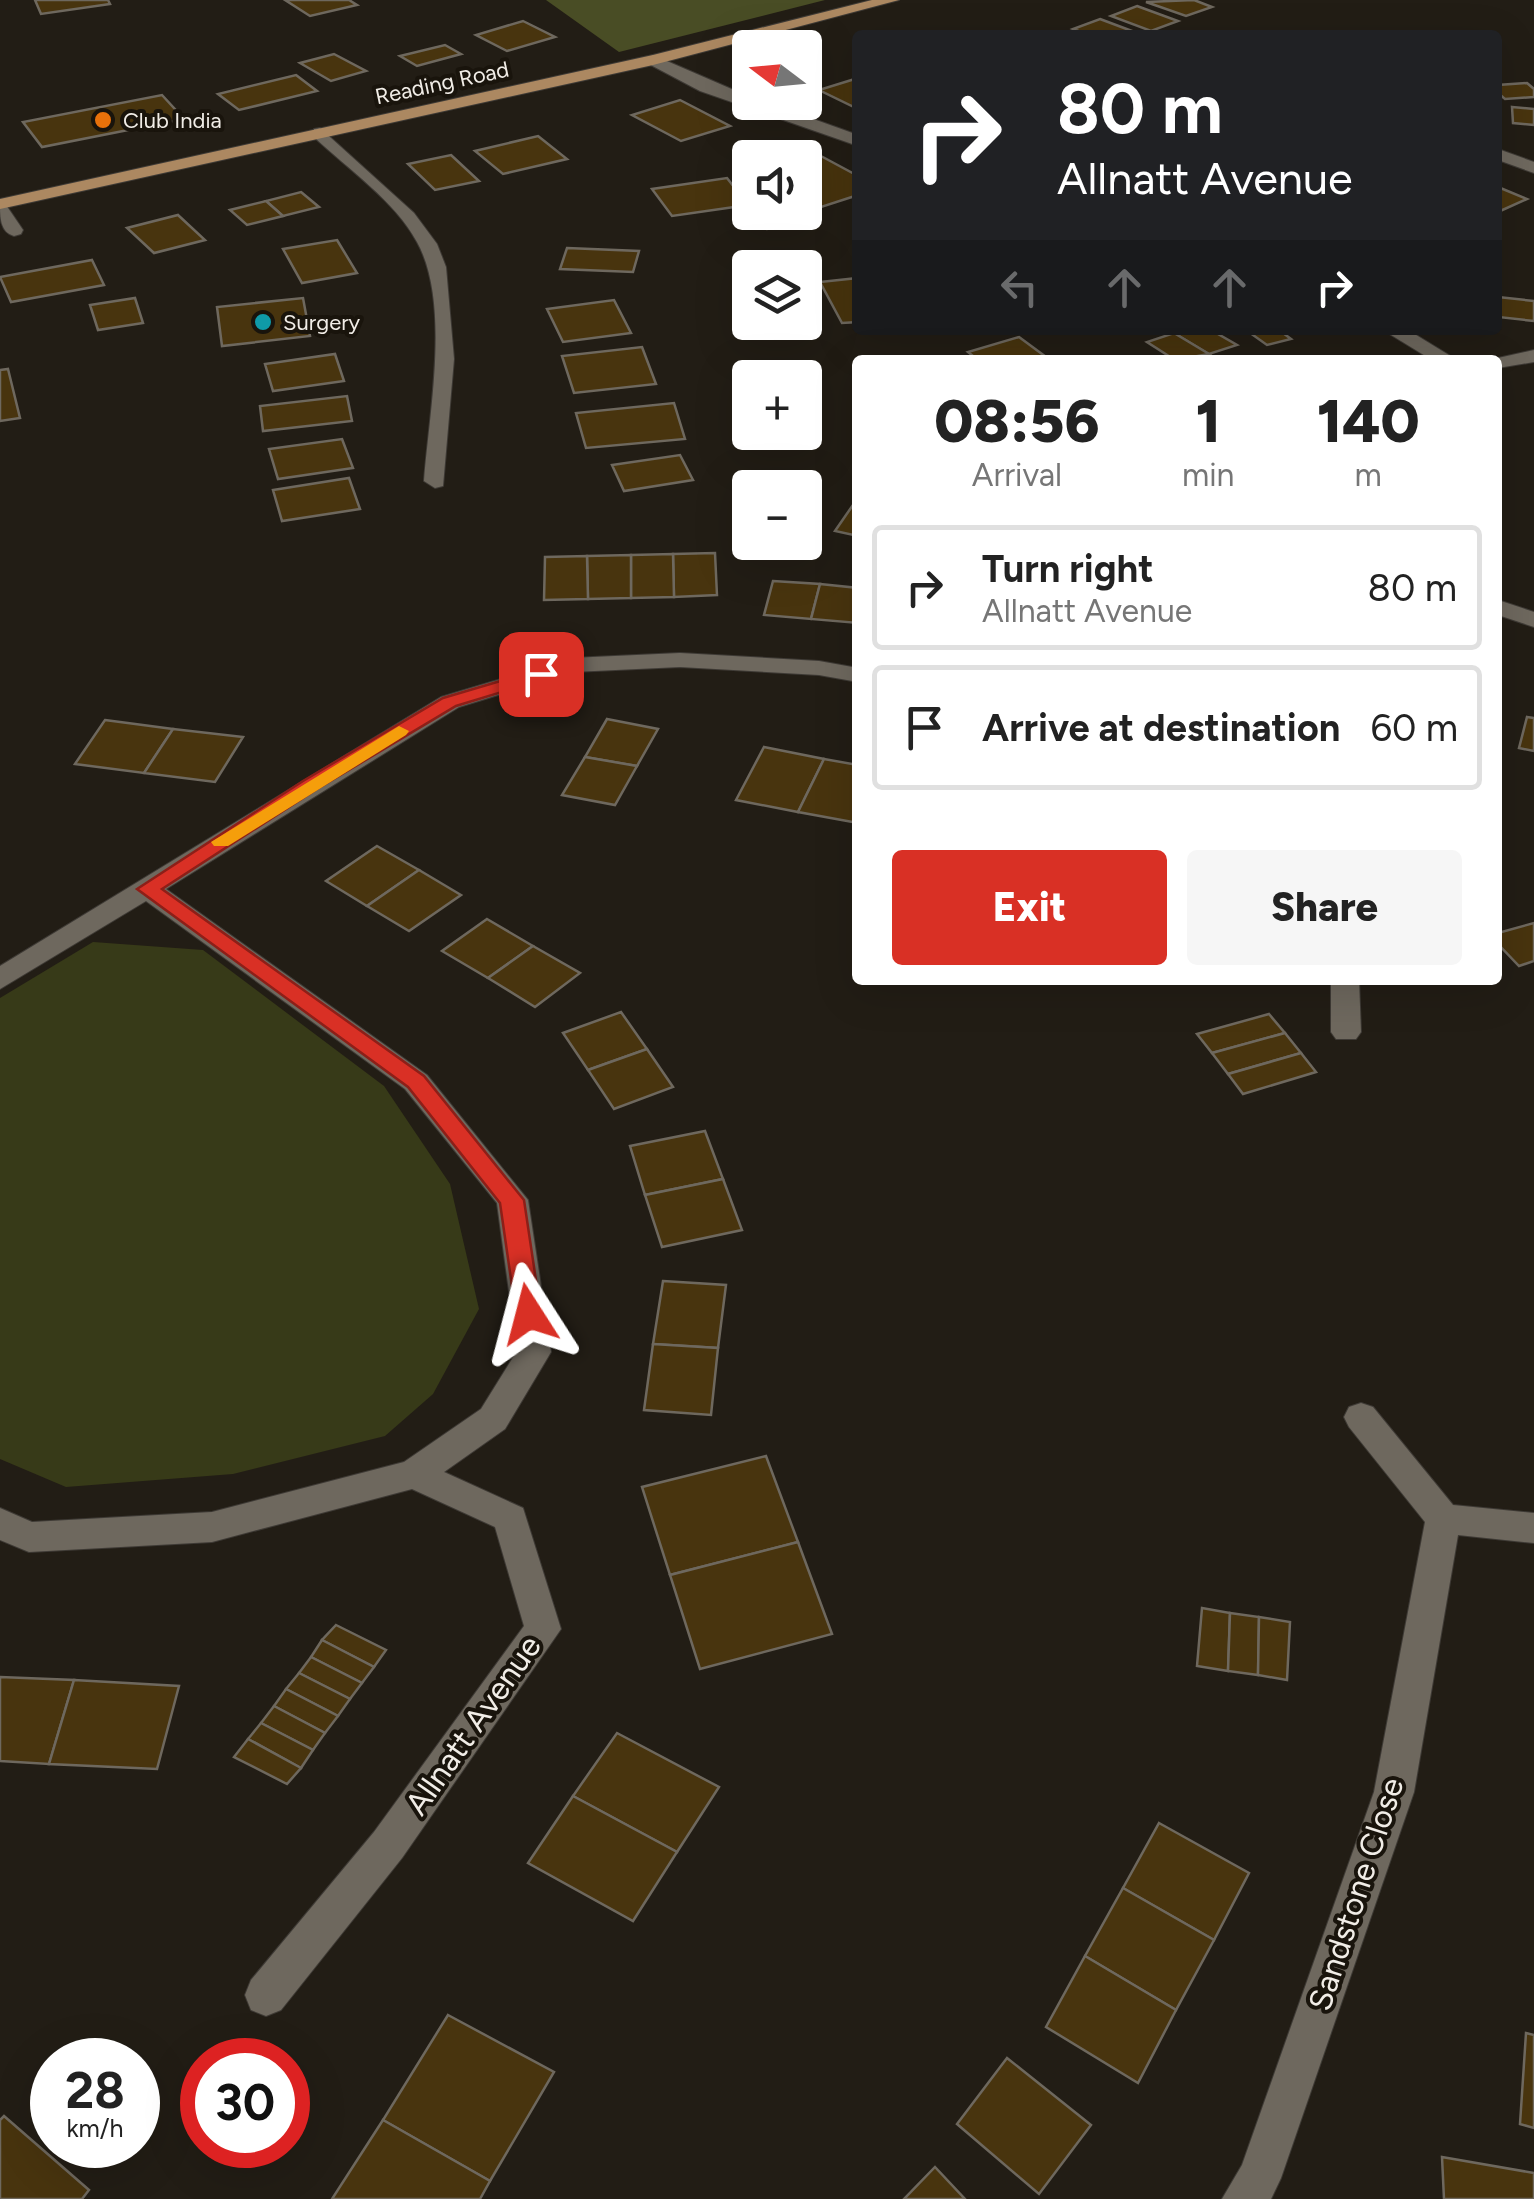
<!DOCTYPE html>
<meta charset="utf-8">
<style>
:root{--surface:#fff;--page:#f6f6f6;--text:#222;--muted:#767676;--line:#e0e0e0;--accent:#d93025}
body{margin:0;font-family:Figtree,sans-serif;background:var(--page);color:var(--text);height:100vh;display:flex;flex-direction:column;font-size:38px;white-space:nowrap}
*{box-sizing:border-box;margin:0}
p{font-size:32px;color:var(--muted)}
.icon{flex:none;width:55px;height:55px;fill:none;stroke:currentColor;stroke-width:2;stroke-linecap:round;stroke-linejoin:round}
.map{position:relative;flex:1;overflow:hidden}
.sheet{position:absolute;left:852px;top:355px;width:650px;height:630px;display:flex;flex-direction:column;background:var(--surface);border-radius:10px;box-shadow:0 10px 40px #0002}
.sheet>*{flex:none}
.top-card{position:absolute;left:852px;top:30px;width:650px;height:305px;border-radius:10px;box-shadow:0 10px 40px #0002;background:#202124;color:#fff;overflow:hidden}
.needle{width:65px;rotate:286deg}
.controls{position:absolute;left:732px;top:30px;display:grid;gap:20px}
.controls a{display:grid;place-items:center;width:90px;height:90px;border-radius:10px;background:var(--surface);box-shadow:0 10px 40px #0002;font-size:50px}
.speed{position:absolute;left:30px;top:2038px;display:flex;gap:20px;font-size:50px;font-weight:700;text-align:center}
.speed>*{display:grid;place-content:center;width:130px;height:130px;border-radius:50%;background:var(--surface);box-shadow:0 10px 40px #0002;line-height:1}
.speed small{font-size:25px;font-weight:400}
.speed .limit{border:15px solid #d22;background:#fff;color:#111}
.pin{position:absolute;display:grid;place-items:center;width:85px;height:85px;color:#fff;margin:-42px;border-radius:20px;box-shadow:0 5px 15px #0006}
.me{position:absolute;width:110px;margin:-55px;rotate:351deg;stroke-linejoin:round;filter:drop-shadow(0 0 8px #0008)}
.turn{display:flex;align-items:center;gap:35px;height:210px;padding:0 40px;font-size:45px}
.turn .icon{width:130px;height:130px;stroke-width:2.5}
.turn b{display:block;font-size:70px;line-height:85px}
.lanes{display:flex;align-items:center;height:95px;padding:0 40px;background:#0003;justify-content:center;gap:50px;direction:ltr}
.lanes .off{opacity:.35}
.eta{display:flex;justify-content:space-evenly;align-items:center;height:170px;text-align:center}
.eta b{font-size:60px;font-weight:800;line-height:70px}
.button{display:flex;gap:20px;margin-top:auto;padding:20px 40px}
.button a{flex:1;height:115px;border-radius:10px;background:var(--accent);color:#fff;font-size:40px;font-weight:800;line-height:115px;text-align:center}
.button a+a{background:var(--page);color:var(--text)}
ul{padding:0;list-style:none}
li{display:flex;align-items:center;gap:30px;height:125px;margin:0 20px 15px;padding:0 20px;border:5px solid var(--line);border-radius:10px}
li div{flex:1}
li b{display:block;font-size:38px}
li em{font-style:normal}
.map>svg:first-child{display:block}
</style>
<div class="map">
<svg width="1534" height="2199" viewBox="0 0 1534 2199">
<rect width="100%" height="100%" fill="#221d15"/>
<path fill="#373a18" d="M93,942L203,950L384,1086L450,1184L479,1309L433,1394L385,1436L233,1474L66,1487L0,1459V998Z"/>
<path fill="#494d25" d="M546,0H825L619,52Z"/>
<g fill="#48340e" stroke="#6e685e" stroke-width="2.5">
<path d="M35,0H108L110,4L41,14Z"/>
<path d="M285,0H349L357,5L310,16Z"/>
<path d="M1194,0L1212,7L1186,16L1146,2Z"/>
<path d="M1137,6L1178,21L1151,31L1111,16Z"/>
<path d="M1100,19L1140,34L1089,35L1073,29Z"/>
<path d="M523,21L555,37L507,51L476,35Z"/>
<path d="M445,45L461,54L417,66L400,56Z"/>
<path d="M334,54L366,71L331,81L300,63Z"/>
<path d="M296,75L317,91L239,110L218,94Z"/>
<path d="M858,78V109L819,90Z"/>
<path d="M1527,83L1534,89V97L1505,99L1498,93V85Z"/>
<path d="M162,95L184,119L42,147L23,122Z"/>
<path d="M680,100L730,126L681,141L632,115Z"/>
<path d="M1512,107L1534,109V125L1513,123Z"/>
<path d="M538,136L567,159L503,174L475,151Z"/>
<path d="M451,155L479,181L435,190L408,164Z"/>
<path d="M819,155L858,176V195L815,209L805,203V160Z"/>
<path d="M727,178L748,205L672,216L652,189Z"/>
<path d="M1498,187L1527,199L1498,212Z"/>
<path d="M301,192L319,207L283,216L266,201Z"/>
<path d="M266,201L283,216L247,225L230,210Z"/>
<path d="M754,212H782L793,225L767,229Z"/>
<path d="M178,215L205,240L154,253L127,228Z"/>
<path d="M337,240L357,273L302,283L283,249Z"/>
<path d="M567,248L639,251L633,272L560,269Z"/>
<path d="M92,260L104,285L11,302L0,277Z"/>
<path d="M858,278V322L842,323L820,282Z"/>
<path d="M1498,297L1534,301V321L1498,317Z"/>
<path d="M135,298L143,323L98,330L90,305Z"/>
<path d="M303,298L310,336L222,346L217,307Z"/>
<path d="M614,300L631,333L563,342L547,309Z"/>
<path d="M1183,330H1211L1237,345L1209,354L1174,333Z"/>
<path d="M1246,330H1279L1291,339L1267,345Z"/>
<path d="M1174,333L1209,354L1175,360L1147,342Z"/>
<path d="M1019,337L1046,357L978,360L968,352Z"/>
<path d="M642,347L656,384L574,393L562,356Z"/>
<path d="M335,354L344,381L273,391L265,364Z"/>
<path d="M8,369L20,418L0,421V370Z"/>
<path d="M347,396L352,421L263,431L260,406Z"/>
<path d="M674,403L685,439L586,448L576,413Z"/>
<path d="M342,439L353,468L278,479L269,449Z"/>
<path d="M680,455L693,480L624,491L612,465Z"/>
<path d="M349,478L360,509L282,521L273,490Z"/>
<path d="M855,502L858,536L835,531Z"/>
<path d="M715,553L717,595L674,597L673,554Z"/>
<path d="M673,554L674,597L631,598V555Z"/>
<path d="M631,555V598L588,599L587,556Z"/>
<path d="M587,556L588,599L544,600L545,557Z"/>
<path d="M773,581L820,584L811,619L764,615Z"/>
<path d="M820,584L858,588V623L811,619Z"/>
<path d="M1527,717L1534,718V751L1519,748Z"/>
<path d="M607,719L658,729L637,766L585,757Z"/>
<path d="M105,720L173,729L144,773L75,764Z"/>
<path d="M173,729L243,737L215,782L144,773Z"/>
<path d="M764,747L824,759L798,812L736,800Z"/>
<path d="M585,757L637,766L615,805L562,795Z"/>
<path d="M824,759L858,765V823L798,812Z"/>
<path d="M377,846L419,870L367,906L326,881Z"/>
<path d="M419,870L461,895L409,931L367,906Z"/>
<path d="M487,919L533,946L488,978L442,951Z"/>
<path d="M1534,923V961L1519,966L1498,944V933Z"/>
<path d="M533,946L580,973L535,1007L488,978Z"/>
<path d="M621,1012L647,1049L588,1070L563,1033Z"/>
<path d="M1269,1014L1285,1033L1212,1053L1197,1034Z"/>
<path d="M1285,1033L1301,1053L1228,1074L1212,1053Z"/>
<path d="M647,1049L673,1087L614,1109L588,1070Z"/>
<path d="M1301,1053L1316,1072L1243,1094L1228,1074Z"/>
<path d="M705,1131L723,1179L645,1195L630,1146Z"/>
<path d="M723,1179L742,1230L662,1247L645,1195Z"/>
<path d="M663,1281L726,1285L718,1348L653,1344Z"/>
<path d="M653,1344L718,1348L711,1415L644,1410Z"/>
<path d="M766,1456L798,1542L670,1575L642,1487Z"/>
<path d="M798,1542L832,1634L700,1669L670,1575Z"/>
<path d="M1202,1608L1230,1613L1228,1671L1197,1666Z"/>
<path d="M1230,1613L1259,1617L1258,1675L1228,1671Z"/>
<path d="M1259,1617L1290,1622L1287,1680L1258,1675Z"/>
<path d="M336,1625L386,1650L374,1667L322,1640Z"/>
<path d="M322,1640L374,1667L362,1683L311,1657Z"/>
<path d="M311,1657L362,1683L350,1699L299,1673Z"/>
<path d="M299,1673L350,1699L338,1716L286,1689Z"/>
<path d="M0,1677L74,1680L49,1764L0,1761Z"/>
<path d="M74,1680L179,1686L157,1769L49,1764Z"/>
<path d="M286,1689L338,1716L325,1733L274,1706Z"/>
<path d="M274,1706L325,1733L313,1750L261,1723Z"/>
<path d="M261,1723L313,1750L301,1768L248,1739Z"/>
<path d="M617,1733L719,1787L677,1852L573,1796Z"/>
<path d="M248,1739L301,1768L287,1784L234,1757Z"/>
<path d="M573,1796L677,1852L633,1921L528,1863Z"/>
<path d="M1159,1823L1249,1873L1214,1940L1123,1888Z"/>
<path d="M1123,1888L1214,1940L1176,2010L1085,1956Z"/>
<path d="M1085,1956L1176,2010L1138,2083L1046,2027Z"/>
<path d="M448,2015L554,2072L490,2181L383,2120Z"/>
<path d="M1526,2033L1534,2035V2128L1520,2124Z"/>
<path d="M1007,2058L1091,2125L1039,2194L957,2124Z"/>
<path d="M4,2116L89,2190L82,2199H0V2120Z"/>
<path d="M383,2120L490,2181L480,2199H332Z"/>
<path d="M1442,2157L1534,2173V2199H1444Z"/>
<path d="M935,2167L965,2199H904Z"/>
</g>
<g fill="none" stroke-linecap="round" stroke-linejoin="round">
<g stroke="#3e3a35" stroke-width="2">
<path id="lane" d="M0,204L6,205L23,230L21,234L14,236C0,232 0,217 0,204Z"/>
</g>
<g stroke="#3e3a35" stroke-width="2">
<g id="street">
<path d="M653,55L750,97V102H766L858,135V146L700,91L647,63L645,60Z"/>
<path d="M320,128L414,213L437,244L446,267L454,359L443,486L435,488L424,481C429,413 451,303 417,242C395,201 348,169 314,137V129Z"/>
<path d="M1498,149L1534,162V173L1498,160Z"/>
<path d="M1383,330H1408L1457,360H1432Z"/>
<path d="M1534,350V362L1498,368V360H1489Z"/>
<path d="M1498,600L1534,612V627L1498,615Z"/>
<path d="M680,653L819,661L858,668V682L819,675L680,667L573,672L459,707L166,889L427,1075L528,1200L551,1352L505,1429L444,1472L523,1508L561,1629L402,1858L281,2010L266,2016L251,2010L245,1995L251,1980L374,1832L524,1626L495,1527L412,1489L212,1542L29,1552L0,1540V1508L32,1522L212,1512L404,1462L481,1409L517,1351L497,1203L405,1089L146,901L0,989V966L441,697L571,658Z"/>
<path d="M1331,980H1359L1361,1032L1356,1039H1336L1331,1032Z"/>
<path d="M1361,1403L1373,1407L1453,1505L1534,1513V1543L1458,1535L1414,1792L1281,2178L1271,2199H1222L1242,2165L1374,1792L1425,1522L1349,1427L1344,1417L1349,1407Z"/>
</g>
</g>
<g stroke="#3e3a35" stroke-width="2">
<path id="primary" d="M872,0H899L653,65L0,209V199L653,55Z"/>
</g>
<use href="#lane" fill="#6e685e" fill-rule="evenodd"/>
<use href="#street" fill="#6e685e" fill-rule="evenodd"/>
<use href="#primary" fill="#ac8861" fill-rule="evenodd"/>
</g>
<path fill="#d93025" stroke="#8d1f18" stroke-width="2.5" d="M541,669L548,670V678L456,706L317,789L162,889L424,1076L524,1200L541,1314L538,1321H520L516,1314L500,1203L408,1087L137,889L303,781L443,698Z"/>
<path fill="#f59e0b" d="M399,726L409,731L406,735L228,846H214L211,842Z"/>
<circle fill="#e8710a" stroke="#19140c" stroke-width="4" cx="103" cy="120" r="10"/>
<circle fill="#0f9aa8" stroke="#19140c" stroke-width="4" cx="263" cy="322" r="10"/>
<g text-anchor="middle" dominant-baseline="central" stroke-width="8" stroke-linejoin="round" paint-order="stroke">
<g font-size="22" fill="#f1ede7" stroke="#19140c">
<text transform="translate(442 83) rotate(-12)">Reading Road</text>
</g>
<g font-size="22" fill="#f1ede7" stroke="#19140c" text-anchor="start">
<text x="123" y="120">Club India</text>
<text x="283" y="322">Surgery</text>
</g>
<g font-size="32" fill="#f1ede7" stroke="#19140c">
<text transform="translate(473 1725) rotate(-55)">Allnatt Avenue</text>
<text transform="translate(1356 1894) rotate(-72)">Sandstone Close</text>
</g>
</g>
</svg>
<div class="controls">
<a><svg class="needle" viewBox="-14 -14 28 28"><path d="M0-13l5 13h-10z" fill="#e53935"/><path d="M0 13l5-13h-10z" fill="#767676"/></svg></a>
<a><svg class="icon" aria-label="sound" viewBox="0 0 24 24"><path d="M4 9h4l5-4v14l-5-4H4zM17 9q2 3 0 6"/></svg></a>
<a><svg class="icon" aria-label="layers" viewBox="0 0 24 24"><path d="M12 4l9 5-9 5-9-5zM3 14l9 5 9-5"/></svg></a>
<a>+</a>
<a>−</a>
</div>
<div class="speed"><div>28<small>km/h</small></div><div class="limit">30</div></div>
<div class="pin" style="left:541px;top:674px;background:#d93025"><svg class="icon" aria-label="arrive" viewBox="0 0 24 24"><path d="M6 21V4h12l-3 4 3 4H6"/></svg></div>
<svg class="me" style="left:529px;top:1314px" viewBox="-20 -20 40 40"><path d="M0-17L14 15 0 8-14 15z" fill="#d93025" stroke="#fff" stroke-width="4"/></svg>
<div class="top-card">
<div class="turn"><svg class="icon" aria-label="right" viewBox="0 0 24 24"><path d="M7 20v-9h11M14 6l5 5-5 5"/></svg><div><b>80 m</b>Allnatt Avenue</div></div>
<div class="lanes"><svg class="icon off" aria-label="left" viewBox="0 0 24 24"><path d="M17 20v-9H6M10 6l-5 5 5 5"/></svg><svg class="icon off" aria-label="ahead" viewBox="0 0 24 24"><path d="M12 20V5M6 11l6-6 6 6"/></svg><svg class="icon off" aria-label="ahead" viewBox="0 0 24 24"><path d="M12 20V5M6 11l6-6 6 6"/></svg><svg class="icon" aria-label="right" viewBox="0 0 24 24"><path d="M7 20v-9h11M14 6l5 5-5 5"/></svg></div>
</div>
<section class="sheet">
<div class="eta">
<div><b>08:56</b><p>Arrival</p></div>
<div><b>1</b><p>min</p></div>
<div><b>140</b><p>m</p></div>
</div>
<ul>
<li><svg class="icon" aria-label="right" viewBox="0 0 24 24"><path d="M7 20v-9h11M14 6l5 5-5 5"/></svg><div><b>Turn right</b><p>Allnatt Avenue</p></div><em>80 m</em></li>
<li><svg class="icon" aria-label="arrive" viewBox="0 0 24 24"><path d="M6 21V4h12l-3 4 3 4H6"/></svg><div><b>Arrive at destination</b></div><em>60 m</em></li>
</ul>
<div class="button"><a>Exit</a><a>Share</a></div>
</section>
</div>
